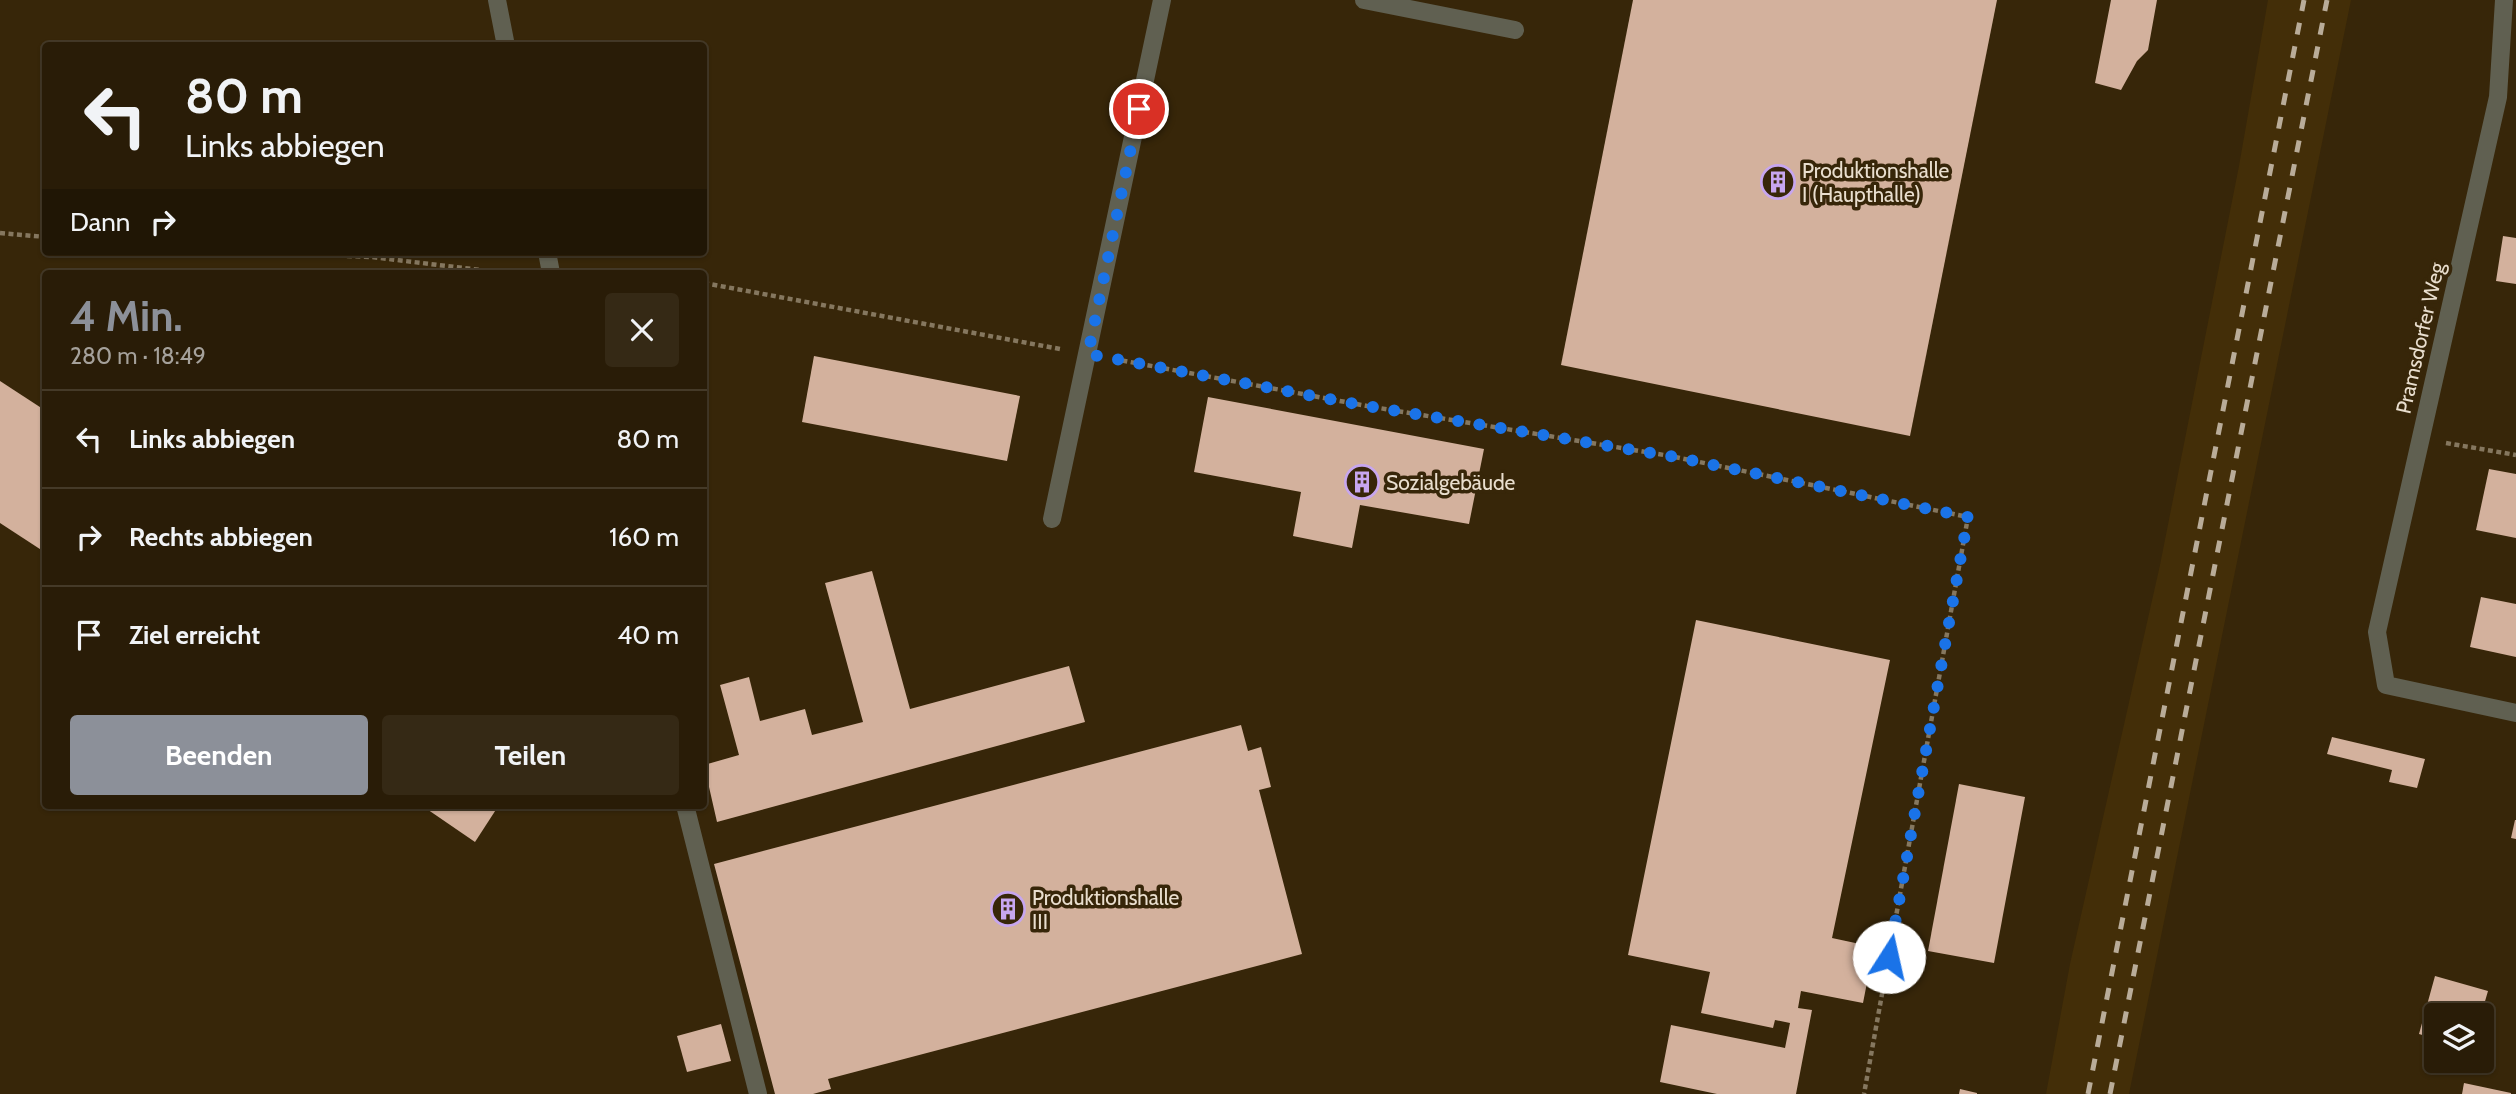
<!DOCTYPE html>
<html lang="de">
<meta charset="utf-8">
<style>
:root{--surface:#291c07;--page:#352915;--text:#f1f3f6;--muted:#a5a19b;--line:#453a28;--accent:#8c9099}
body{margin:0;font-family:Cabin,sans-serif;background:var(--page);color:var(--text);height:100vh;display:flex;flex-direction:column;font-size:26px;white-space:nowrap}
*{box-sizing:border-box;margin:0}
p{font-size:23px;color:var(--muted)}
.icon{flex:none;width:38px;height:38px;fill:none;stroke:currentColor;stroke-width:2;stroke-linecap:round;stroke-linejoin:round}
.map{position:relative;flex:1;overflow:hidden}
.drawer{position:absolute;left:42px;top:270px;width:665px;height:539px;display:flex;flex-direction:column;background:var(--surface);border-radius:7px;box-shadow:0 2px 5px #0004,0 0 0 2px var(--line)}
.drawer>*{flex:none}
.guide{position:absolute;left:42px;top:42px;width:665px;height:214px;border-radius:7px;box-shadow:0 2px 5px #0004,0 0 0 2px var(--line);background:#291c07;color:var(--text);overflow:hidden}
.controls{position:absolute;left:2424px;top:1003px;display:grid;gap:14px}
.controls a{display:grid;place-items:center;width:70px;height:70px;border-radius:7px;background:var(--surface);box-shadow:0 2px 5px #0004,0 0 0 2px var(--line);font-size:35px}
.pin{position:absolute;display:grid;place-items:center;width:60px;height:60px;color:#fff;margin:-30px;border:4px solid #fff;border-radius:50%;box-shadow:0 2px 7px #0007}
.me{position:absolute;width:77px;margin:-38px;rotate:10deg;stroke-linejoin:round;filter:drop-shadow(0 0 5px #0008)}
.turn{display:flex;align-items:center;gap:24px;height:147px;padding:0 28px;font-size:32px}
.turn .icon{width:91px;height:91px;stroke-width:2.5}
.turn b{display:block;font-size:49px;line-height:60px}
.then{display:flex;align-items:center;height:66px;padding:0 28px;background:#0003;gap:14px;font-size:26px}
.round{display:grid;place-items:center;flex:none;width:74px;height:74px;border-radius:7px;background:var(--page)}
.overview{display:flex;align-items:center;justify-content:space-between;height:119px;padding:0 28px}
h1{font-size:42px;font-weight:700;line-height:52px;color:var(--accent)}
.cta{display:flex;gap:14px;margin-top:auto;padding:14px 28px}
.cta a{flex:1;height:80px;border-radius:7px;background:var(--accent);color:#fff;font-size:28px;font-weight:700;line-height:80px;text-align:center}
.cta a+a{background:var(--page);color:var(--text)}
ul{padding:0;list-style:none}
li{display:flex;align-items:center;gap:21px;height:98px;padding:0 28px;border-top:2px solid var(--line)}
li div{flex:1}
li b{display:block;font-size:26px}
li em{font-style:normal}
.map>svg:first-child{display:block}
</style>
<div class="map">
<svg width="2516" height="1094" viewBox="0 0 2516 1094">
<rect width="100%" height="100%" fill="#372609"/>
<path fill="#432e08" d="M2268,0H2351L2129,1094H2046L2070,964L2160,565L2239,166Z"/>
<g fill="#d3b19d">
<path d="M1633,0H1997L1910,436L1561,365Z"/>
<path d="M2111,0H2157L2148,50L2137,61L2121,90L2095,83Z"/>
<path d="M2503,236L2516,238V284L2496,281Z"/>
<path d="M814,356L1020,396L1007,461L802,422Z"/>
<path d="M0,381L46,411V553L0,523Z"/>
<path d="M1208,397L1484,449L1469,524L1360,505L1352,548L1293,536L1301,492L1194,472Z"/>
<path d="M2489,469L2516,474V538L2476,530Z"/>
<path d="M872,571L910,709L1069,666L1085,722L717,822L704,765L739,755L720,685L749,677L760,721L805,709L812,735L863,722L825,583Z"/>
<path d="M2481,597L2516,604V657L2470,647Z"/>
<path d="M1696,620L1890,660L1832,938L1874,947L1863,1003L1801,991L1798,1008L1812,1010L1796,1094H1717L1660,1082L1671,1025L1785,1048L1790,1023L1775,1020L1773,1028L1701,1013L1710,972L1628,955Z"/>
<path d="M1241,725L1248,751L1261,747L1271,787L1259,790L1302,954L828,1079L831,1089L813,1094H775L714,864Z"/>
<path d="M2332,737L2425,759L2417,788L2389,782L2392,770L2327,754Z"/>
<path d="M1959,784L2025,797L1994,963L1928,951Z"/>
<path d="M421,805H499L475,842Z"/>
<path d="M2515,820H2516V839L2511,838Z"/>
<path d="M2435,976L2488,991L2481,1015H2436V1039L2419,1034Z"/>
<path d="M721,1024L731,1061L687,1072L677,1036Z"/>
<path d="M2464,1083L2511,1093V1094H2462Z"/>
<path d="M1960,1089L1977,1093V1094H1959Z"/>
</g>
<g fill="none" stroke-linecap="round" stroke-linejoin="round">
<g stroke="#85775f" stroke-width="4.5" stroke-dasharray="5 3.5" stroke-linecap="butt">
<path d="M0,233L46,237"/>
<path d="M245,252L372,257L505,273"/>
<path d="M704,283L1060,349"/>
<path d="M1114,359L1367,406L1670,456L1968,517L1864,1094"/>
<path d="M2446,443L2516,455"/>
</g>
<g stroke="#606051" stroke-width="18">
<path d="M497,0L506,46"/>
<path d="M1364,0L1515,30"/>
<path d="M2504,0L2498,97L2377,632L2386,685L2516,713"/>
<path d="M547,252L551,273"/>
<path d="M1052,519L1162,0"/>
<path d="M685,805L758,1094"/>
</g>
<g stroke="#b9ac99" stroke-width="5" stroke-dasharray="12 12" stroke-linecap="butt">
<path d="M2088,1094L2304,0"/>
<path d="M2110,1094L2327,0"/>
</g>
</g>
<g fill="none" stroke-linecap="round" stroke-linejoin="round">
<path stroke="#1a73e8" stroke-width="12" stroke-dasharray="0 21.6" d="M1139,109L1088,354L1367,406L1670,456L1968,517L1889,957"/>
</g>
<defs>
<g id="building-ring" transform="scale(1.75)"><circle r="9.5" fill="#372609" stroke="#c7a6ef" stroke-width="1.5"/><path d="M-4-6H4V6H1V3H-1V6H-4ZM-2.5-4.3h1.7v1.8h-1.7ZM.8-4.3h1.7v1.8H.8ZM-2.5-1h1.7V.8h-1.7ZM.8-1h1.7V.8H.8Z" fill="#c7a6ef"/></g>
</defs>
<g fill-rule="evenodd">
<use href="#building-ring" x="1778" y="182"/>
<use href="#building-ring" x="1362" y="482"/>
<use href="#building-ring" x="1008" y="909"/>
</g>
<g text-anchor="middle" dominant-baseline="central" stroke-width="7" stroke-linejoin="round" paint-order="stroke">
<g font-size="21" fill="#e9dece" stroke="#372609" text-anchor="start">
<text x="1802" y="170">Produktionshalle<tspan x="1802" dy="24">I (Haupthalle)</tspan></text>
<text x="1386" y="482">Sozialgebäude</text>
<text x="1032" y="897">Produktionshalle<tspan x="1032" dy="24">III</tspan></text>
</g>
<g font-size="21" fill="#e9dece" stroke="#372609">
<text transform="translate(2420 338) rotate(-77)">Pramsdorfer Weg</text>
</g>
</g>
</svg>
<div class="controls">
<a><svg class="icon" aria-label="layers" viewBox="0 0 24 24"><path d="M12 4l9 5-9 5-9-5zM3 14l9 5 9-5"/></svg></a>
</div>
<div class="pin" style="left:1139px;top:109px;background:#d93025"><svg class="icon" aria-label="arrive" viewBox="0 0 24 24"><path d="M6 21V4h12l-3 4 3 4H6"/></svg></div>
<svg class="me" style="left:1889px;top:957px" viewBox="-20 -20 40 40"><circle r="19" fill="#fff"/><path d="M0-13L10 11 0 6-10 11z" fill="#1a73e8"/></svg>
<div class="guide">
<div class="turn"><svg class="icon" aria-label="left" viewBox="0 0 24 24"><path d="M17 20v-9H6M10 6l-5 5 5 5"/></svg><div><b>80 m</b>Links abbiegen</div></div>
<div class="then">Dann<svg class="icon" aria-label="right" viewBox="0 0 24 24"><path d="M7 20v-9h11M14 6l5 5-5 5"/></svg></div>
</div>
<section class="drawer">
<div class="overview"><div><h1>4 Min.</h1><p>280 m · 18:49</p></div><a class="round"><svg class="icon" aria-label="close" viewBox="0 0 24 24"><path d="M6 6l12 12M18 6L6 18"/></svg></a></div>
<ul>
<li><svg class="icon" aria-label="left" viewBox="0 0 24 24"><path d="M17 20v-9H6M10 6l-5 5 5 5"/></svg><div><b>Links abbiegen</b></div><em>80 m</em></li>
<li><svg class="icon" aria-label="right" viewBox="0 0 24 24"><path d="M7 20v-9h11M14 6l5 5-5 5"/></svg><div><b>Rechts abbiegen</b></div><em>160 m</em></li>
<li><svg class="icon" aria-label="arrive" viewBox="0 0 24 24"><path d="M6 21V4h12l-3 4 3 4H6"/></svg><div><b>Ziel erreicht</b></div><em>40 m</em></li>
</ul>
<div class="cta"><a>Beenden</a><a>Teilen</a></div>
</section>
</div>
